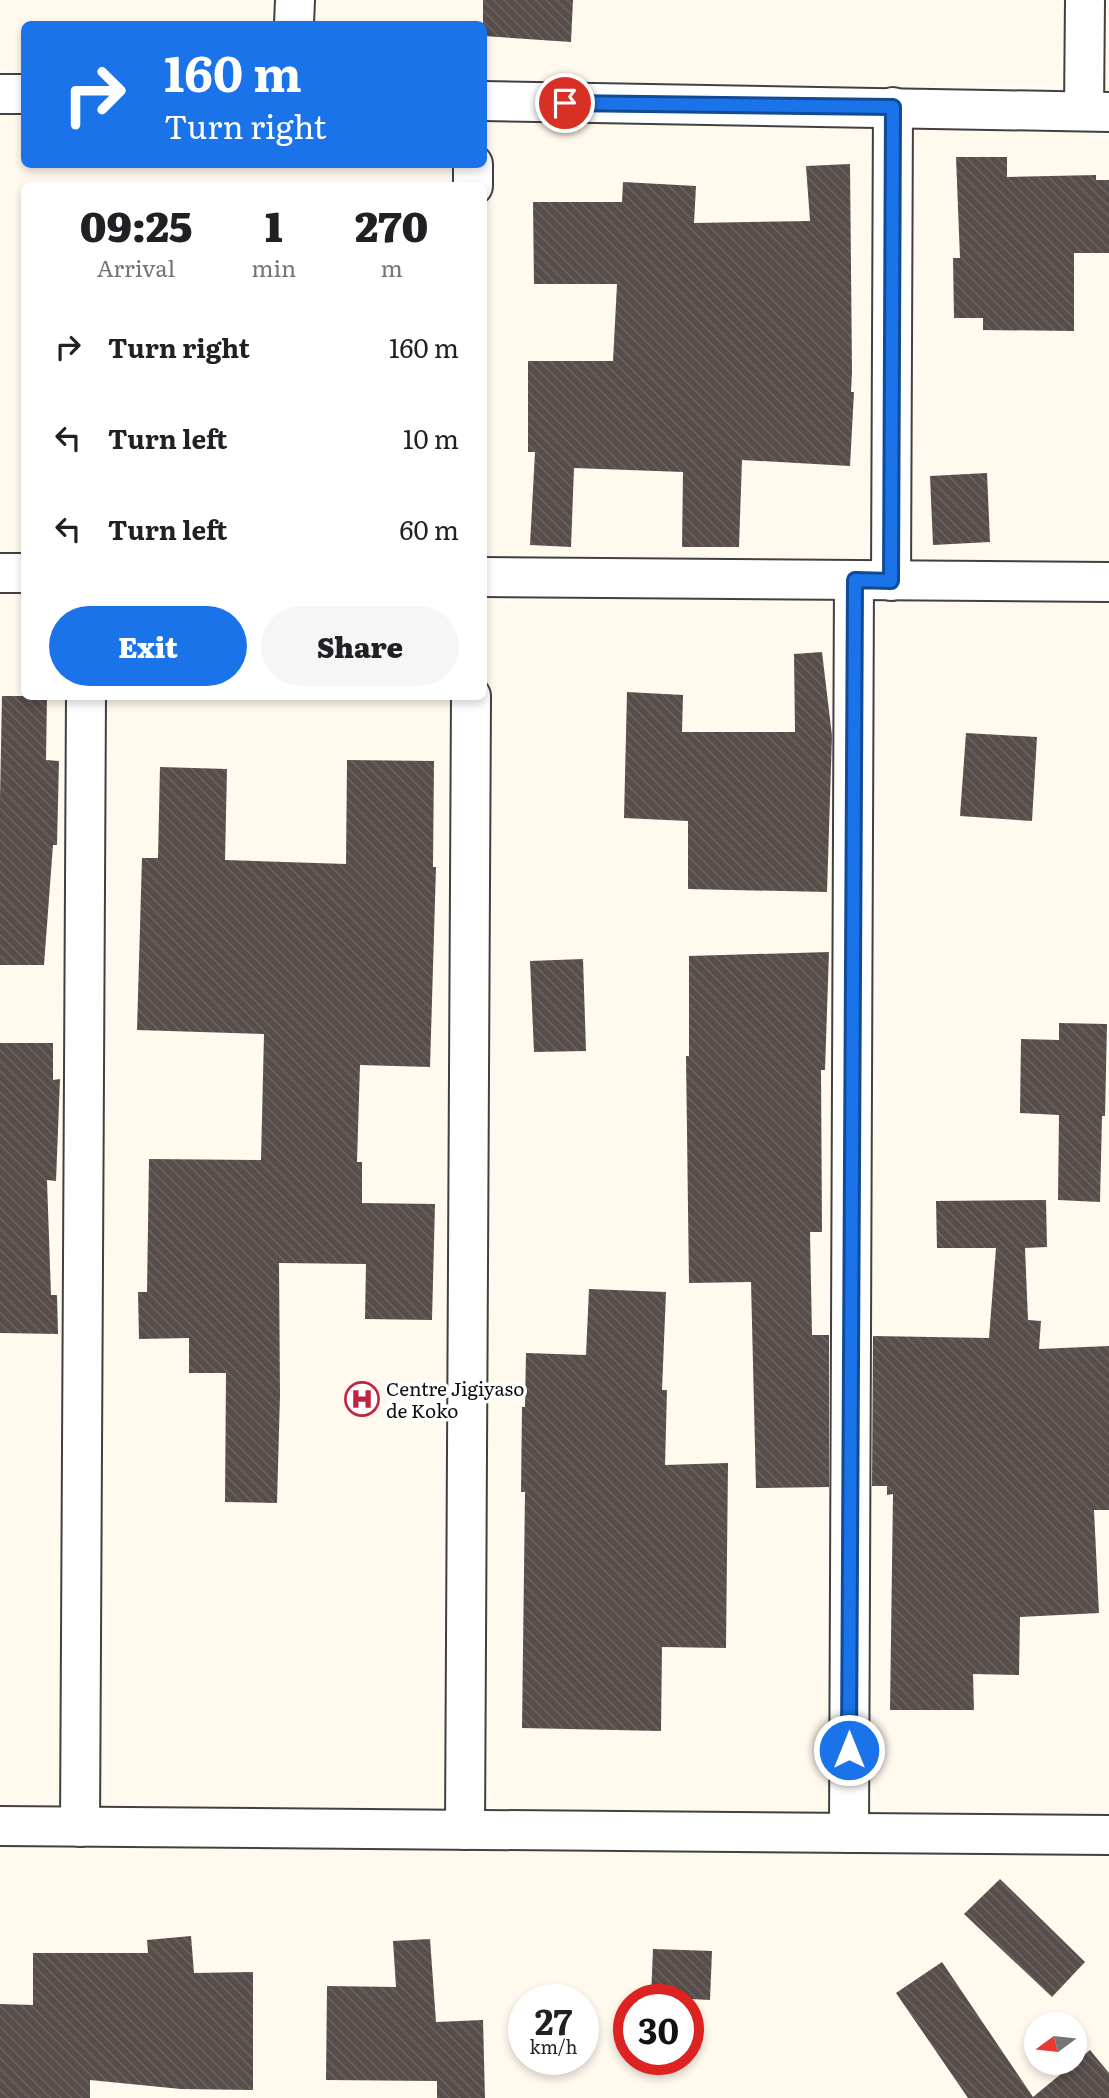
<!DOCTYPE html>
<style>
:root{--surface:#fff;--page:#f6f6f6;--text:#202124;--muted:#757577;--accent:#1a73e8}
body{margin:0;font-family:Literata,serif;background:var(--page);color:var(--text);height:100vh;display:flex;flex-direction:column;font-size:26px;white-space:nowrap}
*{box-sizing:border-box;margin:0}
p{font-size:23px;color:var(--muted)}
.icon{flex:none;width:38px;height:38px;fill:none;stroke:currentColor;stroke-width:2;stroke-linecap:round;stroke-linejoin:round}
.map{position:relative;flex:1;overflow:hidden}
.panel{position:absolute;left:21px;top:182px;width:466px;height:518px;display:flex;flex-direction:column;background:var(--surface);border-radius:10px;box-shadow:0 4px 10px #0003}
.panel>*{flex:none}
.top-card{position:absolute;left:21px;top:21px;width:466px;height:147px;border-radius:10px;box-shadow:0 4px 10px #0003;background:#1a73e8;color:#fff;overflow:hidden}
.needle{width:46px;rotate:255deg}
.tools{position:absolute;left:1024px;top:2012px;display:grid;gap:14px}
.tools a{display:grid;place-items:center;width:63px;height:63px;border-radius:50%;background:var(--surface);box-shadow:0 4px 10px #0003;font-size:35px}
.speed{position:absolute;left:508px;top:1984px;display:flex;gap:14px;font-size:35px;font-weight:700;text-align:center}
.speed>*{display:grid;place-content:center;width:91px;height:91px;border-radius:50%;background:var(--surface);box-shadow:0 4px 10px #0003;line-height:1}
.speed small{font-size:18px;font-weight:400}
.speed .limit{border:10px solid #d22;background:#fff;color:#111}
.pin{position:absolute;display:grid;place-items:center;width:60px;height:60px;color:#fff;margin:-30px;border:4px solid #fff;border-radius:50%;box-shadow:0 2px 7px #0007}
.me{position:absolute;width:77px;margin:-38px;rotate:0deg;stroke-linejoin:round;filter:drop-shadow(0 0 5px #0008)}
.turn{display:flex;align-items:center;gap:24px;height:147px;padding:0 28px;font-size:32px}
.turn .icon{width:91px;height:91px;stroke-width:2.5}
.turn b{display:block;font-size:49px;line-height:60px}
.eta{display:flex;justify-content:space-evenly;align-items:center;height:119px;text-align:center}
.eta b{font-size:42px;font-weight:800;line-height:49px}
.button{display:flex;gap:14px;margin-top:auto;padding:14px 28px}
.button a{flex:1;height:80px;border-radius:42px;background:var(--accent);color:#fff;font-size:28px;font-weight:800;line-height:80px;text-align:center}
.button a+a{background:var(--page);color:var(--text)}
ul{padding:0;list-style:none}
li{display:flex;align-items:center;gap:21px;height:91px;padding:0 28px}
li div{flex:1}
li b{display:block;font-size:26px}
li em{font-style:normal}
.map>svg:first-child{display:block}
</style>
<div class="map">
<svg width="1109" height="2098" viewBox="0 0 1109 2098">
<defs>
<pattern id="building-back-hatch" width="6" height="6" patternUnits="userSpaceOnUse" patternTransform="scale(1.75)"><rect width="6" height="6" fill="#574d4a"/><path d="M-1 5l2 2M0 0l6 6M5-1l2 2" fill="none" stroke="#6a6260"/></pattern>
</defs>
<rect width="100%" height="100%" fill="#fff9ee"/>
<g fill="url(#building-back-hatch)">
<path d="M483,0H573L571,42L483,36Z"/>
<path d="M956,157H1007V177L1096,175V180H1109V253H1074V331L983,330V318H954L953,258H960Z"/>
<path d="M850,164L852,372L851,392H854L850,466L742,460L739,547H682L683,472L574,468L571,547L530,545L535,452H528V361H613L617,284H534L533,202H622L623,182L696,186L694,223L810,221L806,166Z"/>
<path d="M987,473L990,542L933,545L930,476Z"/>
<path d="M822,652L832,736L827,892L688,889V821L624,818L627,692L683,695L682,732H795L794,654Z"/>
<path d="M2,696H47L46,760L59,761L57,845H53L44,965H0V799Z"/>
<path d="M966,733L1037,737L1032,821L960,816Z"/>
<path d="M347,760L434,761L433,867H436L430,1067L360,1065L357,1162H362V1203L435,1204L432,1320L365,1319L366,1264L279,1263L280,1395L277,1503L225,1502L226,1373H189V1338L139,1339L138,1292H147L149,1159L261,1160L264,1034L137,1030L142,858H158L160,767L227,769L225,860L346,864Z"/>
<path d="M829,952L825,1070H821L822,1232H810L812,1335H829V1487L756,1488L751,1282L689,1283L686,1056H689V956Z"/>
<path d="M583,959L586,1051L534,1052L530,961Z"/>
<path d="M1059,1023L1107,1024L1105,1116H1102L1100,1202L1058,1200L1059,1115L1020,1113L1021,1039L1059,1040Z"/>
<path d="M0,1043H53V1080L60,1079L56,1181L47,1180L51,1295H57L58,1334L0,1333Z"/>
<path d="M1046,1200L1047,1247L1025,1248L1028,1320L1041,1321L1039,1349L1109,1346V1510H1094L1099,1613L1020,1617L1019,1675L973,1674L974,1710H890L893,1494L887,1495V1486H872L873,1336L989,1338L996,1248H937L936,1201Z"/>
<path d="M589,1289L666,1292L662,1390H667L665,1465L728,1463L726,1648L662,1647L661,1731L522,1728L525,1492H521L522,1407H525L526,1353L586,1355Z"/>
<path d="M1000,1879L1085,1962L1052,1997L964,1914Z"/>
<path d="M191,1936L194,1973L253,1972V2090L181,2089L90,2080V2098H0V2004L33,2005V1953H148L147,1940Z"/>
<path d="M430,1939L436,2022L483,2020L485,2098H437V2081L326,2080L327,1986L396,1987L393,1941Z"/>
<path d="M653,1949L712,1951L710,2000L651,1997Z"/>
<path d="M942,1962L1033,2097L1090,2050L1109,2073V2098H968L896,1993Z"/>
</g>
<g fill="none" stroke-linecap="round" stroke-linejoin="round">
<g stroke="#414141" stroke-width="42">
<g id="minor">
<path d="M294,24L295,0"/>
<path d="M0,94H24"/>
<path d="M483,101L1109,112"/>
<path d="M1084,111L1085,0"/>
<path d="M473,186V164"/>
<path d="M0,573H24"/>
<path d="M483,577L1109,582"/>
<path d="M891,581L893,107"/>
<path d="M0,1826L1109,1835"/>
<path d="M80,1827L86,696"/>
<path d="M465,1830L471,696"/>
<path d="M849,1833L854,580"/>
</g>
</g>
<use href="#minor" stroke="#fff" stroke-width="38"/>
</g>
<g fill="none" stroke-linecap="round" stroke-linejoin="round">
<g stroke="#114b97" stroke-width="18">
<path id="route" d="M565,103L893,107L891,581L855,580L849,1750"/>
</g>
<use href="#route" stroke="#1a73e8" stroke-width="12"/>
</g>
<defs>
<g id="hospital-ring" transform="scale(1.75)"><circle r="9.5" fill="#fff" stroke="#bf2443" stroke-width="1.5"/><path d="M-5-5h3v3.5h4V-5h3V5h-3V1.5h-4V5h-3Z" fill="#bf2443"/></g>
</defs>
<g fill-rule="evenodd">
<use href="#hospital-ring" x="362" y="1399"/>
</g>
<g text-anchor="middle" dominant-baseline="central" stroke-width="7" stroke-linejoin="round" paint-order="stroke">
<g font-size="19" fill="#0e0e0e" stroke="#fff" text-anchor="start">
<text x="386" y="1388">Centre Jigiyaso<tspan x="386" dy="22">de Koko</tspan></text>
</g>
</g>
</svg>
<div class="tools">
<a><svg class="needle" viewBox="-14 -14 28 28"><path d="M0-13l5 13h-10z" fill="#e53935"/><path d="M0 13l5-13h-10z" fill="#757577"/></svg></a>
</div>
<div class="speed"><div>27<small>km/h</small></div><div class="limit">30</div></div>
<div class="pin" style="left:565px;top:103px;background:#d93025"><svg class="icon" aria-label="arrive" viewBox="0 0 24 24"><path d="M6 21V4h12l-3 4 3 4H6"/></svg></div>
<svg class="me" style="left:849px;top:1750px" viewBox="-20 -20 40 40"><circle r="17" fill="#1a73e8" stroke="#fff" stroke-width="3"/><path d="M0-11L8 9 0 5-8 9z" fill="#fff"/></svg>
<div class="top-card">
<div class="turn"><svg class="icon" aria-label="right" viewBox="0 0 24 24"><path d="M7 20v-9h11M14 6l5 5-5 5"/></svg><div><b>160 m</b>Turn right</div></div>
</div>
<section class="panel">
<div class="eta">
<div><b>09:25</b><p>Arrival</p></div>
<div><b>1</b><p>min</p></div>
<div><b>270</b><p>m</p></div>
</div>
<ul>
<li><svg class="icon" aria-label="right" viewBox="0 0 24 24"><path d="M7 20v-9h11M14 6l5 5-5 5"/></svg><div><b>Turn right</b></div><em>160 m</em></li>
<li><svg class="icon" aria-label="left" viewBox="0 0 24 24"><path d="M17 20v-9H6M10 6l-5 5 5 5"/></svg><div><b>Turn left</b></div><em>10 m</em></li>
<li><svg class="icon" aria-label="left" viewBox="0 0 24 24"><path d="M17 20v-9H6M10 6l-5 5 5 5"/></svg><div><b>Turn left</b></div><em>60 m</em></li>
</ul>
<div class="button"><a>Exit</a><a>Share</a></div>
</section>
</div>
